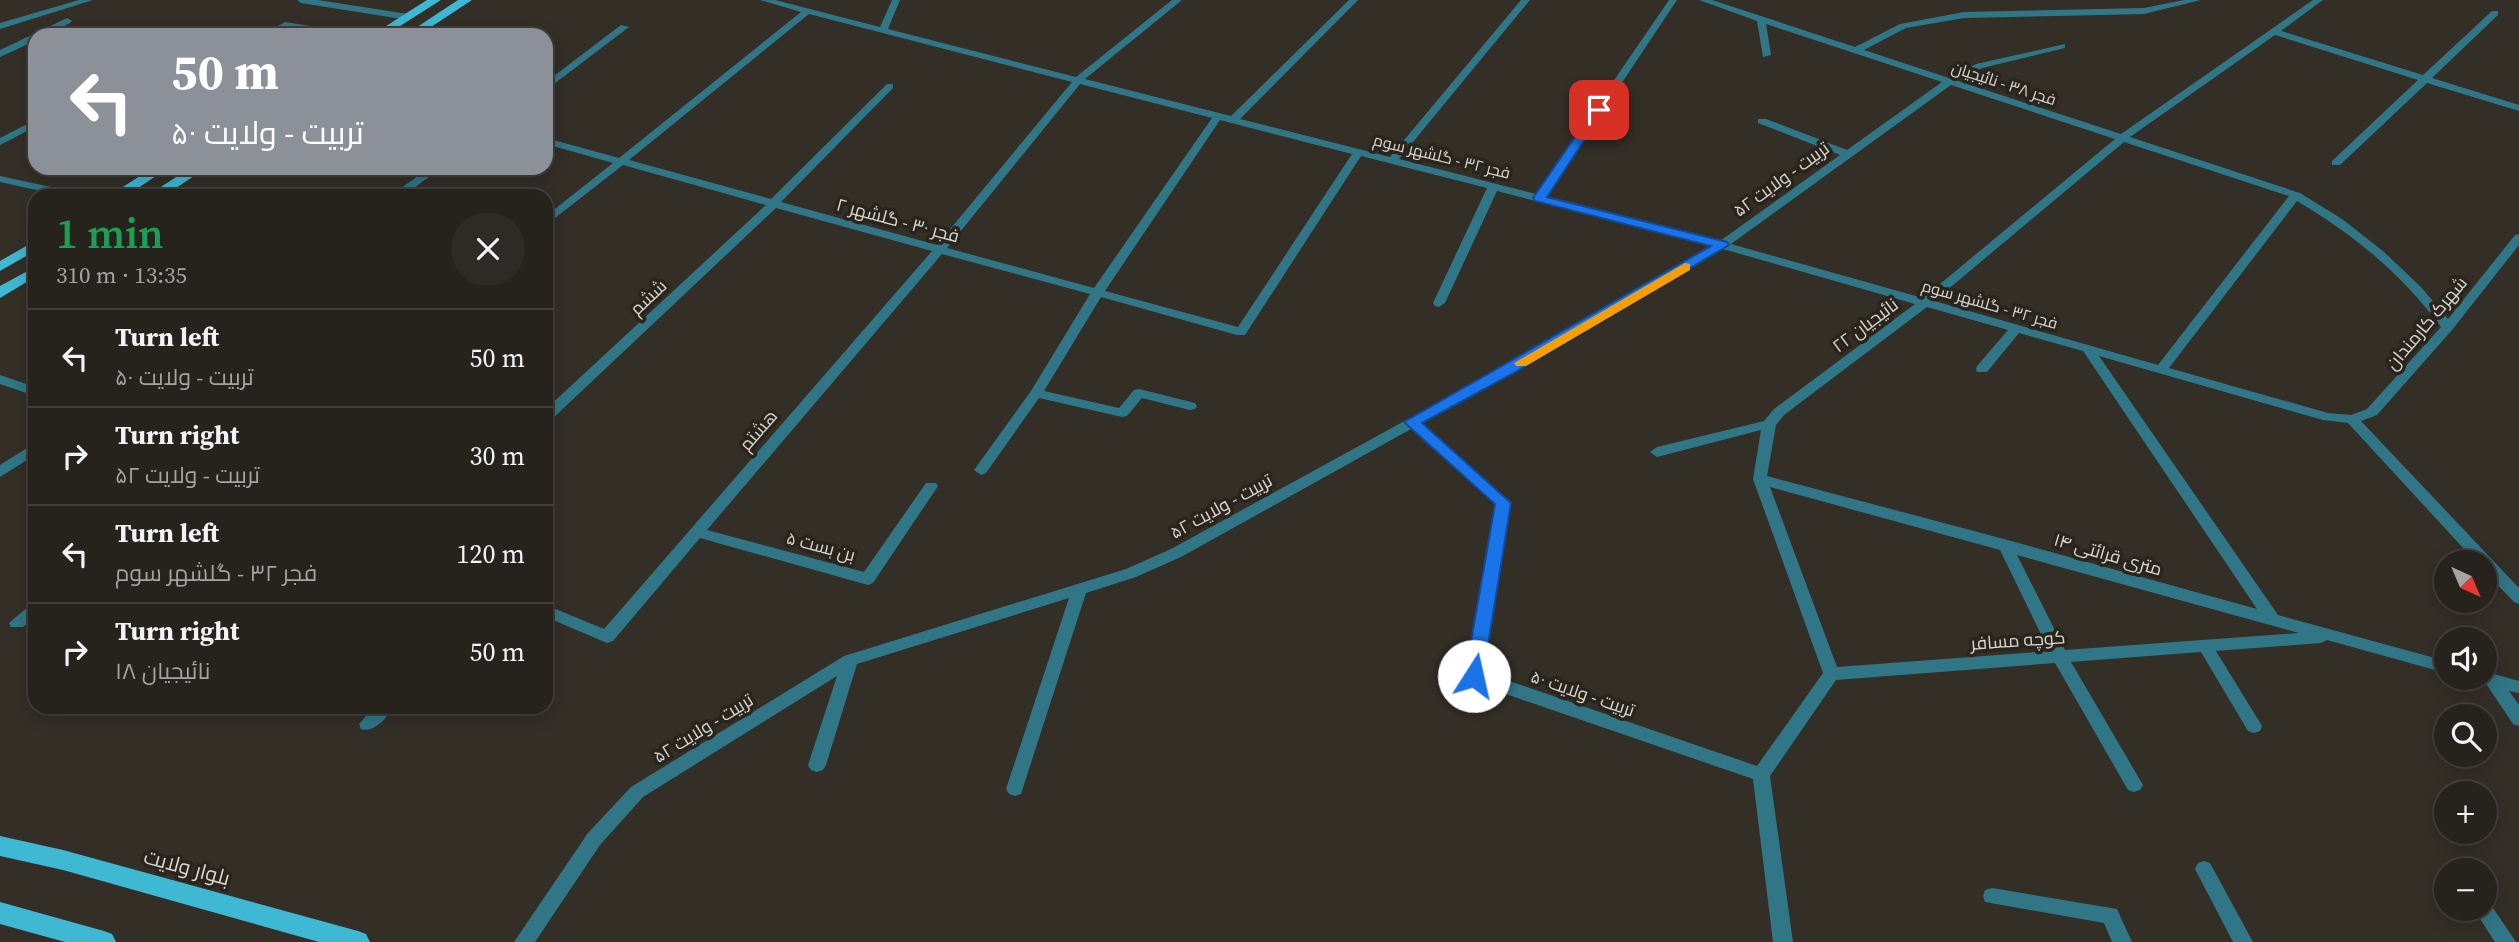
<!DOCTYPE html>
<meta charset="utf-8">
<style>
:root{--surface:#26221c;--page:#2e2a25;--text:#f1f3f6;--muted:#a4a4a3;--line:#423f3b}
body{margin:0;font-family:"Source Serif 4",Cairo,serif;background:var(--page);color:var(--text);height:100vh;display:flex;flex-direction:column;font-size:26px;white-space:nowrap}
*{box-sizing:border-box;margin:0}
p{font-size:23px;color:var(--muted)}
.icon{flex:none;width:38px;height:38px;fill:none;stroke:currentColor;stroke-width:2;stroke-linecap:round;stroke-linejoin:round}
.map{position:relative;flex:1;overflow:hidden}
.sheet{position:absolute;left:28px;top:189px;width:525px;height:525px;display:flex;flex-direction:column;background:var(--surface);border-radius:21px;box-shadow:0 4px 18px #0003,0 0 0 2px var(--line)}
.sheet>*{flex:none}
.hud{position:absolute;left:28px;top:28px;width:525px;height:147px;border-radius:21px;box-shadow:0 4px 18px #0003,0 0 0 2px var(--line);background:#8c9099;color:#fff;overflow:hidden}
.needle{width:46px;rotate:136deg}
.tools{position:absolute;left:2434px;top:550px;display:grid;gap:14px}
.tools a{display:grid;place-items:center;width:63px;height:63px;border-radius:50%;background:var(--surface);box-shadow:0 4px 18px #0003,0 0 0 2px var(--line);font-size:35px}
.pin{position:absolute;display:grid;place-items:center;width:60px;height:60px;color:#fff;margin:-30px;border-radius:14px;box-shadow:0 4px 10px #0006}
.me{position:absolute;width:77px;margin:-38px;rotate:10deg;stroke-linejoin:round;filter:drop-shadow(0 0 5px #0008)}
.turn{display:flex;align-items:center;gap:24px;height:147px;padding:0 28px;font-size:32px}
.turn .icon{width:91px;height:91px;stroke-width:2.5}
.turn b{display:block;font-size:49px;line-height:60px}
.round{display:grid;place-items:center;flex:none;width:74px;height:74px;border-radius:37px;background:var(--page)}
.headline{display:flex;align-items:center;justify-content:space-between;height:119px;padding:0 28px}
h1{font-size:42px;font-weight:600;line-height:52px;color:#1e9e55}
ul{padding:0;list-style:none}
li{display:flex;align-items:center;gap:21px;height:98px;padding:0 28px;border-top:2px solid var(--line)}
li div{flex:1}
li b{display:block;font-size:26px}
li em{font-style:normal}
.map>svg:first-child{display:block}
</style>
<div class="map">
<svg width="2519" height="942" viewBox="0 0 2519 942">
<rect width="100%" height="100%" fill="#332e26"/>
<g fill="none" stroke-linecap="round" stroke-linejoin="round">
<path fill="#307687" fill-rule="evenodd" d="M285,22L350,32L385,28L390,31L374,35H332L286,28L274,35H262Z"/>
<g fill="#307687" fill-rule="evenodd">
<path d="M79,0H93L0,29V23Z"/>
<path d="M297,0H318L408,14L413,17L408,20L301,3Z"/>
<path d="M760,0H775L880,27L892,0H900L888,29L1076,77L1172,0H1182L1085,79L1231,116L1349,0H1358L1240,119L1390,157L1521,0H1530L1399,159L1536,194L1669,0H1677L1546,197L1720,241L1840,155L1758,123V119H1766L1847,150L1942,82L1766,24L1771,55L1763,57L1757,21L1699,0H1712L1855,47L1900,24L1964,12L2144,8L2184,0H2201L2144,14L1964,18L1906,28L1864,50L1949,78L1976,64L2065,44V48L1982,68L1958,81L2121,134L2313,0H2323L2281,31L2423,75L2492,11H2498V15L2432,78L2519,105V111L2427,83L2340,165H2332V161L2418,80L2275,35L2130,137L2300,193L2342,219L2383,251L2421,287L2448,319L2515,235L2519,234V245L2452,330L2377,415L2361,421L2519,588V604L2514,602L2485,572V562H2476L2348,423L2323,420L2099,356L2278,615L2446,661V673L2327,640L2321,643L2216,651L2262,726L2260,731L2254,733L2248,731L2201,652L2071,662L2143,785L2140,790L2134,792L2128,790L2055,663L1836,680L1770,776L1793,942H1773L1753,779L1468,681L1466,676L1496,504L1411,429L1181,557L1136,577L1086,593L1021,794L1015,796L1009,794L1006,789L1069,598L857,664L826,765L823,770L817,772L811,770L808,765L837,676L643,797L600,845L535,942H514L588,833L631,787L844,656L1126,569L1171,549L1501,368L1712,246L1497,191L1445,303L1439,307L1435,306L1433,303L1487,188L1361,156L1245,335H1237L1101,297L1044,391L1119,408L1134,390L1139,389L1195,403L1197,406L1195,409L1190,410L1142,398L1127,416L1122,417L1039,398L986,473L981,475L974,470L1031,391L1090,294L942,254L707,530L864,572L926,483H936L938,486L936,489L873,583L868,585L700,538L613,641L607,643L546,617V605L604,629L932,251L776,208L551,420L546,421V409L766,205L623,165L546,225V216L613,163L546,144V138L619,158L801,12ZM809,14L1072,82L937,245L781,202L893,88V84H887L771,199L629,160ZM1080,84L1212,118L1094,288L947,248ZM1951,85L2115,139L1923,298L1731,244ZM1220,120L1352,154L1238,327L1105,291ZM2124,142L2289,196L2158,365L1934,301ZM2297,201C2353,234 2403,275 2441,327L2367,409L2351,415L2328,413L2169,368ZM1723,249L1915,304L1774,409L1764,421L1657,447L1650,452L1657,457L1761,430L1753,479L1823,673L1757,766L1483,672L1510,503L1422,423ZM1927,307L2008,330L1977,366L1976,369L1977,372H1987L2019,333L2083,351L2257,609L2004,539L1767,476L1776,425L1784,415ZM1770,487L2000,550L2049,651L1837,667ZM2017,555L2299,633L2065,650Z"/>
<path d="M67,18L72,21L70,23L46,35H35V41L0,57V50Z"/>
<path d="M621,25L629,27L546,90V82Z"/>
<path d="M35,120V127L0,145V138Z"/>
<path d="M429,168H441L403,196H390Z"/>
<path d="M0,176L79,193L85,196H64L0,182Z"/>
<path d="M0,375L35,387V396L0,384Z"/>
<path d="M35,443V455L0,477V465Z"/>
<path d="M35,603V617L23,627H11L9,623L30,605Z"/>
<path d="M2490,673L2519,681V693L2509,691L2519,705V726L2513,724L2487,685L2484,684L2482,679L2485,674Z"/>
<path d="M374,707H393C387,718 374,733 361,729L359,724Z"/>
<path d="M2204,861L2210,863L2253,942H2233L2195,869L2198,863Z"/>
<path d="M1992,888L2117,909L2132,942H2112L2104,923L1985,902L1983,896L1985,890Z"/>
<path d="M2485,901L2489,902L2516,942H2495L2473,908H2485Z"/>
</g>
<g fill="#3fb8d4" fill-rule="evenodd">
<path d="M427,0H441L386,35H372Z"/>
<path d="M458,0H472L419,35H405Z"/>
<path d="M152,168H168L126,196H109Z"/>
<path d="M190,168H206L164,196H147Z"/>
<path d="M35,241V251L0,271V261Z"/>
<path d="M35,267V277L0,298V286Z"/>
<path d="M0,836L63,850L358,931L366,934L370,942H319L63,870L0,856Z"/>
<path d="M0,902L104,931L112,934L116,942H65L0,924Z"/>
</g>
</g>
<path fill="#1a73e8" stroke="#114b97" stroke-width="2" d="M1599,107L1604,110L1547,197L1727,242L1729,245L1512,374L1422,423L1511,503L1483,676L1480,681L1474,683L1467,681L1465,676L1495,504L1404,422L1711,246L1535,201L1533,198L1595,108Z"/>
<path fill="#f59e0b" d="M1685,263L1690,264V270L1526,366H1516L1514,363Z"/>
<g text-anchor="middle" dominant-baseline="central" stroke-width="7" stroke-linejoin="round" paint-order="stroke">
<g font-size="16" fill="#dbd8d2" stroke="#29251c">
<text transform="translate(2004 83) rotate(18)">فجر ۳۸ - نائیجیان</text>
<text transform="translate(1442 156) rotate(14)">فجر ۳۲ - گلشهر سوم</text>
<text transform="translate(1990 304) rotate(16)">فجر ۳۲ - گلشهر سوم</text>
</g>
<g font-size="18" fill="#dbd8d2" stroke="#29251c">
<text transform="translate(1781 179) rotate(-36)">تربیت - ولایت ۵۲</text>
<text transform="translate(898 220) rotate(15)">فجر ۳۰ - گلشهر ۲</text>
<text transform="translate(648 297) rotate(-43)">ششم</text>
<text transform="translate(2426 323) rotate(-50)">شهرک کارمندان</text>
<text transform="translate(1865 325) rotate(-37)">نائیجیان ۲۲</text>
<text transform="translate(758 430) rotate(-49)">هشتم</text>
<text transform="translate(1221 506) rotate(-29)">تربیت - ولایت ۵۲</text>
<text transform="translate(821 546) rotate(15)">بن بست ۵</text>
<text transform="translate(2108 554) rotate(16)">۱۴ متری قرائتی</text>
<text transform="translate(2018 640) rotate(-4)">کوچه مسافر</text>
<text transform="translate(1583 693) rotate(19)">تربیت - ولایت ۵۰</text>
<text transform="translate(703 728) rotate(-32)">تربیت - ولایت ۵۲</text>
</g>
<g font-size="21" fill="#dbd8d2" stroke="#29251c">
<text transform="translate(187 867) rotate(15)">بلوار ولایت</text>
</g>
</g>
</svg>
<div class="tools">
<a><svg class="needle" viewBox="-14 -14 28 28"><path d="M0-13l5 13h-10z" fill="#e53935"/><path d="M0 13l5-13h-10z" fill="#a4a4a3"/></svg></a>
<a><svg class="icon" aria-label="sound" viewBox="0 0 24 24"><path d="M4 9h4l5-4v14l-5-4H4zM17 9q2 3 0 6"/></svg></a>
<a><svg class="icon" aria-label="search" viewBox="0 0 24 24"><circle cx="10" cy="10" r="6"/><path d="M15 15l6 6"/></svg></a>
<a>+</a>
<a>−</a>
</div>
<div class="pin" style="left:1599px;top:110px;background:#d93025"><svg class="icon" aria-label="arrive" viewBox="0 0 24 24"><path d="M6 21V4h12l-3 4 3 4H6"/></svg></div>
<svg class="me" style="left:1474px;top:676px" viewBox="-20 -20 40 40"><circle r="19" fill="#fff"/><path d="M0-13L10 11 0 6-10 11z" fill="#1a73e8"/></svg>
<div class="hud">
<div class="turn"><svg class="icon" aria-label="left" viewBox="0 0 24 24"><path d="M17 20v-9H6M10 6l-5 5 5 5"/></svg><div><b>50 m</b>تربیت - ولایت ۵۰</div></div>
</div>
<section class="sheet">
<div class="headline"><div><h1>1 min</h1><p>310 m · 13:35</p></div><a class="round"><svg class="icon" aria-label="close" viewBox="0 0 24 24"><path d="M6 6l12 12M18 6L6 18"/></svg></a></div>
<ul>
<li><svg class="icon" aria-label="left" viewBox="0 0 24 24"><path d="M17 20v-9H6M10 6l-5 5 5 5"/></svg><div><b>Turn left</b><p>تربیت - ولایت ۵۰</p></div><em>50 m</em></li>
<li><svg class="icon" aria-label="right" viewBox="0 0 24 24"><path d="M7 20v-9h11M14 6l5 5-5 5"/></svg><div><b>Turn right</b><p>تربیت - ولایت ۵۲</p></div><em>30 m</em></li>
<li><svg class="icon" aria-label="left" viewBox="0 0 24 24"><path d="M17 20v-9H6M10 6l-5 5 5 5"/></svg><div><b>Turn left</b><p>فجر ۳۲ - گلشهر سوم</p></div><em>120 m</em></li>
<li><svg class="icon" aria-label="right" viewBox="0 0 24 24"><path d="M7 20v-9h11M14 6l5 5-5 5"/></svg><div><b>Turn right</b><p>نائیجیان ۱۸</p></div><em>50 m</em></li>
</ul>
</section>
</div>
